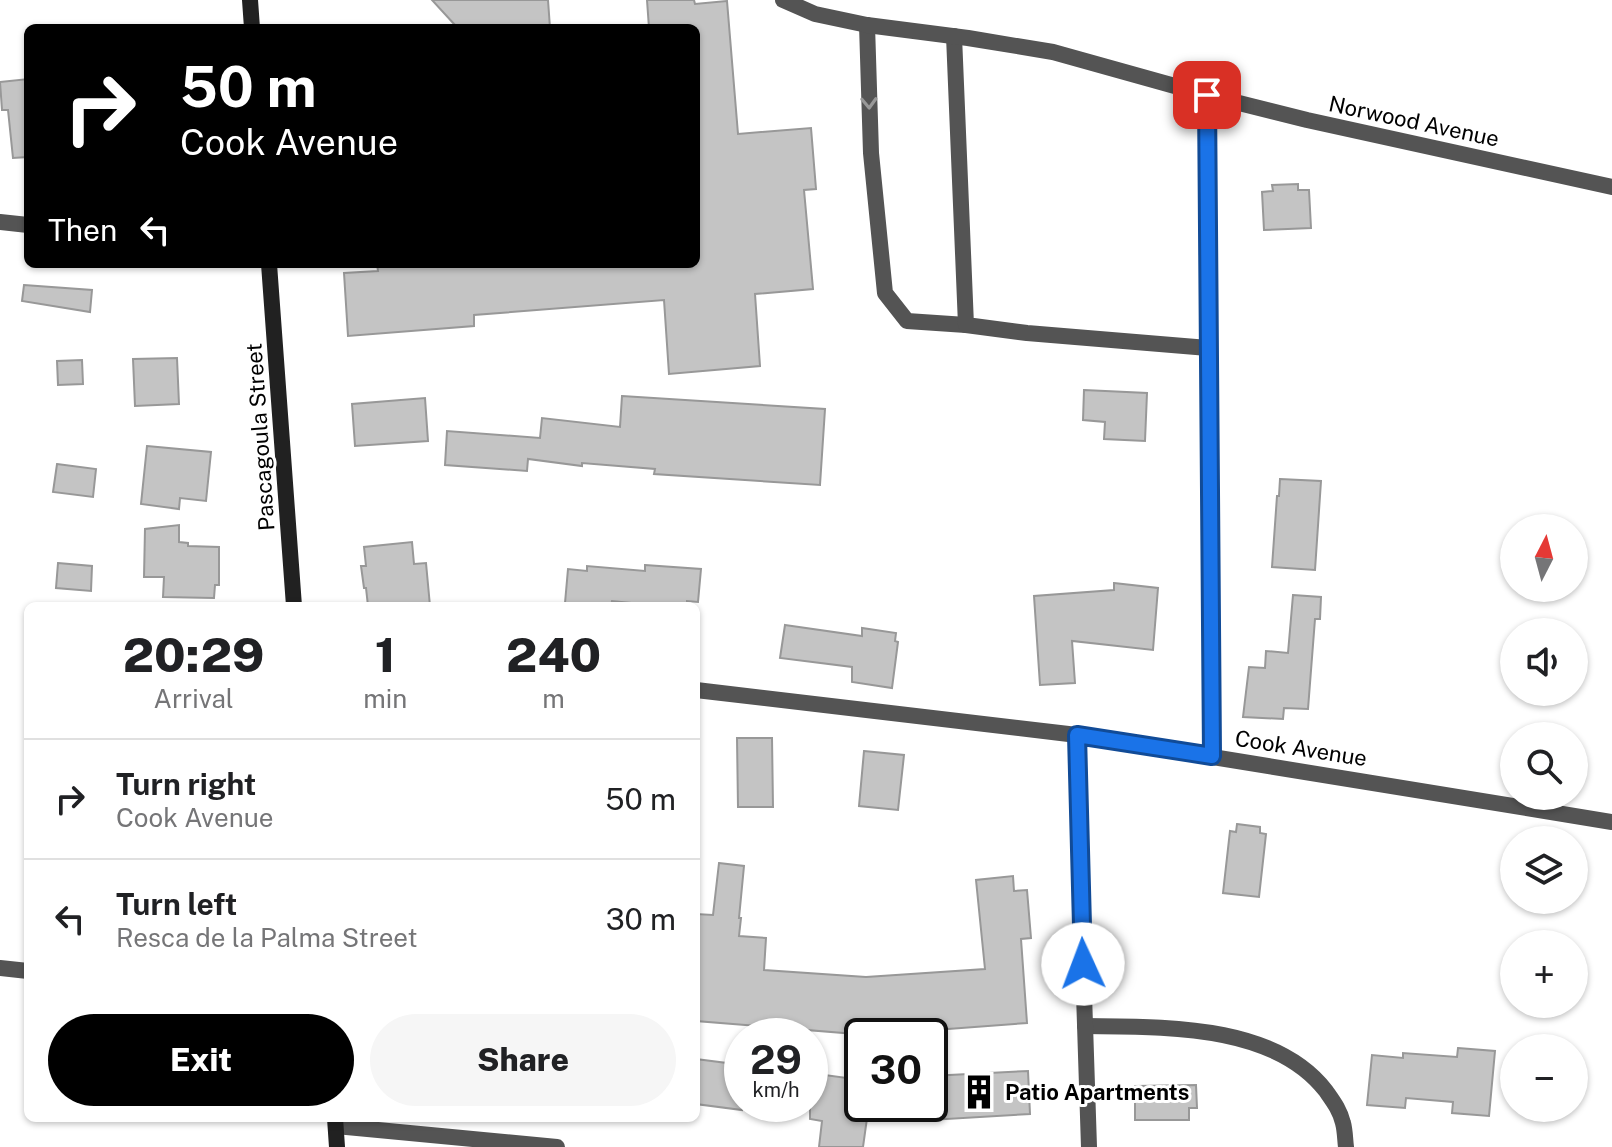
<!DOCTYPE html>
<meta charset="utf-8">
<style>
:root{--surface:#fff;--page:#f6f6f6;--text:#202124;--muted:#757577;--line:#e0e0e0;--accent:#000}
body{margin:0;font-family:"Public Sans",sans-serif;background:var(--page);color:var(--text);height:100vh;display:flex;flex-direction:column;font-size:30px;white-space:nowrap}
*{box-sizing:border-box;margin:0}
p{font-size:26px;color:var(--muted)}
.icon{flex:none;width:44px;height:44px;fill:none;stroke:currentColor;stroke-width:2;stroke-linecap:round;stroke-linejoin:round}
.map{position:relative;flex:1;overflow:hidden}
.drawer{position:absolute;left:24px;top:602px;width:676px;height:520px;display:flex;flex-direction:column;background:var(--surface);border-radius:12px;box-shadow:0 2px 6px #0004}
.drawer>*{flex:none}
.banner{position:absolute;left:24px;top:24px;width:676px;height:244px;border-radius:12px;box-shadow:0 2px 6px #0004;background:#000;color:#fff;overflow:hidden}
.needle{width:52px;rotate:6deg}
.buttons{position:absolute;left:1500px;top:514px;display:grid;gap:16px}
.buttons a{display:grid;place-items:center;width:88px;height:88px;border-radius:50%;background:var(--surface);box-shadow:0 2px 6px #0004;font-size:40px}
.speed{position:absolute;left:724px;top:1018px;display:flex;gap:16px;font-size:40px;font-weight:700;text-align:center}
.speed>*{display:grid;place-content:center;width:104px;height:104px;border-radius:50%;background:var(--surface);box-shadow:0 2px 6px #0004;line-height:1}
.speed small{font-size:20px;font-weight:400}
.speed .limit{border:4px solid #111;border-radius:12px;background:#fff;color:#111}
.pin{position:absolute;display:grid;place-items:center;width:68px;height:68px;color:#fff;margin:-34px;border-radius:16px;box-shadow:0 4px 12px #0006}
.me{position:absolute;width:88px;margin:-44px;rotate:358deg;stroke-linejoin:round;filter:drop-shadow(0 0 6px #0008)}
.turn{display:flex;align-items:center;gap:28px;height:168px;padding:0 24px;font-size:36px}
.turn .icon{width:104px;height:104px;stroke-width:2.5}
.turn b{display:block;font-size:56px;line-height:68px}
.then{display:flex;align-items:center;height:76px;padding:0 24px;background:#0003;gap:16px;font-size:30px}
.eta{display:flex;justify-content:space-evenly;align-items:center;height:136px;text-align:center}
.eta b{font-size:48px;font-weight:800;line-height:56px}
.cta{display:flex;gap:16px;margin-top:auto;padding:16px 24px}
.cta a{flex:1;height:92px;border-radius:48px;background:var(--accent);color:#fff;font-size:32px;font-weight:800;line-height:92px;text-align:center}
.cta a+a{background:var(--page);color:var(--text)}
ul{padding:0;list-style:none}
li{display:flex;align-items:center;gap:24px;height:120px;padding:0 24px;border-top:2px solid var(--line)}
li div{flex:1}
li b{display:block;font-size:30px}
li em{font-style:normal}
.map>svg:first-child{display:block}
</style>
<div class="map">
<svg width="1612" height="1147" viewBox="0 0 1612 1147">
<rect width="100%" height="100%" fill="#fff"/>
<g fill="#c4c4c4" stroke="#989898" stroke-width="2">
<path d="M432,0H548L550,28H467L455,25Z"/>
<path d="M647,0H694L695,4L727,1L738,134L811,128L816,189L804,190L813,289L755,294L760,366L669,374L664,300L474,315V326L348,336L344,273L378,271L377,264H696V28H649Z"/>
<path d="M28,79V157L13,158L8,110H2L0,82Z"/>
<path d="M1298,184V190H1309L1311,228L1264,230L1262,192L1273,191L1272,185Z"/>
<path d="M24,285L92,290L90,312L22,301Z"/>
<path d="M177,358L179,404L135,406L133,359Z"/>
<path d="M82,360L83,384L58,385L57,361Z"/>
<path d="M1084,390L1147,393L1145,441L1104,439L1105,422L1083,420Z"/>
<path d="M622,396L825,409L820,485L654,474L655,469L582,463V466L528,459L527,471L445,465L447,431L540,438L542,418L620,427Z"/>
<path d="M425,398L428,441L355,446L352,404Z"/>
<path d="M147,446L211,452L206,501L180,498L179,509L141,504Z"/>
<path d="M57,464L96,469L93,497L53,492Z"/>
<path d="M1280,479L1321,481L1315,570L1272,567L1277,496H1279Z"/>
<path d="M179,525V542L188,543V546L219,547V585H215L214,598L163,597L164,577H144L145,529Z"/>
<path d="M412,542L414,564L426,563L430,606H368L366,588H364L361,566H366L364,547Z"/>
<path d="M58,563L92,566L91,591L56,588Z"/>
<path d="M645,565L701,569L698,602L687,601V606H662L612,601L611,606H576V604L565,603L568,569L587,571V566L645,571Z"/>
<path d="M1114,583L1158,588L1153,650L1072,641L1075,683L1040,685L1034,596L1114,590Z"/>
<path d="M1293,595L1321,597L1320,619H1315L1308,709L1284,708L1283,719L1243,717L1249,667L1265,668L1266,651L1288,653Z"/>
<path d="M785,625L862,636V628L896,633L895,641L898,642L892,688L852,682V667L780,658Z"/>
<path d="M737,738H772L773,807H738Z"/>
<path d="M864,751L904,755L898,810L859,806Z"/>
<path d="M1237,824L1260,827V833L1266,834L1259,897L1223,893L1230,831L1236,832Z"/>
<path d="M719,863L744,866L739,918H741L739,936L766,938L764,970L866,977L985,969L976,880L1013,876L1014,891L1027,890L1031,938L1021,939L1027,1023L868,1035L696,1021V914L713,915Z"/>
<path d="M1458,1048L1495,1051L1489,1116L1452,1113L1453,1102L1406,1098L1405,1108L1367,1105L1372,1055L1403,1058V1053L1457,1057Z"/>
<path d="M696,1059L742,1065V1110L696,1104Z"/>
<path d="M1028,1071L1030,1114L930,1120V1076Z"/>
<path d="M810,1073L862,1080V1104H869L863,1147H819L822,1121L810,1119Z"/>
<path d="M1196,1085L1197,1108H1189V1120H1135V1086Z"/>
</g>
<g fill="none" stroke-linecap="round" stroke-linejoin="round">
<g stroke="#545454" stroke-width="16">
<path d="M867,25L871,153L885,293L907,321L966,325"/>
<path d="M954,36L966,325L1027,333L1208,348"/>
<path d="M1085,1026C1161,1027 1274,1023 1326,1091C1333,1101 1340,1110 1343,1123C1345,1130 1345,1139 1346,1147"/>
<path d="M336,1126L557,1147"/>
</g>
<g stroke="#545454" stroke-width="16">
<path d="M783,0L815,14L867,25L968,38L1053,52L1207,95L1307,120L1612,187"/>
<path d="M1207,95L1212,756"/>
<path d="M0,222L28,225"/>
<path d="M696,690L1077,735L1612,822"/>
<path d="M1077,735L1076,749L1089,1147"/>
<path d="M0,968L28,971"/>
</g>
<g stroke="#212121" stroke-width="16">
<path d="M250,0L252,28"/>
<path d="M269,264L294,606"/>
<path d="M335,1118L337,1147"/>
</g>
</g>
<defs><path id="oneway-chevron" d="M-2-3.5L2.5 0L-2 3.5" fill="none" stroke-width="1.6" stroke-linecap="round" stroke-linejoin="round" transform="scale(2)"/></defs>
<use stroke="#989898" href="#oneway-chevron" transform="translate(869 103) rotate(88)"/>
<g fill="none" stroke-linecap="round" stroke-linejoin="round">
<g stroke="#114b97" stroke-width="20">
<path id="route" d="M1083,964L1077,735L1212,756L1207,95"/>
</g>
<use href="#route" stroke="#1a73e8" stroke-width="14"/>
</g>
<defs>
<g id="building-bare" transform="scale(2.76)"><path d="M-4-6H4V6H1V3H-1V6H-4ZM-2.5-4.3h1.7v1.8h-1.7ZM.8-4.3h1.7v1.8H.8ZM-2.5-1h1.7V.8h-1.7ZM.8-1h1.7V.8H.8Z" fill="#000" stroke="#fff" stroke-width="2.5" paint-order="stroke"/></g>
</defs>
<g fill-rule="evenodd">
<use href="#building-bare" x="979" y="1092"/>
</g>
<g text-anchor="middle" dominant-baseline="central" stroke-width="6" stroke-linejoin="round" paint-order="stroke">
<g font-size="22" fill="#000" stroke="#fff">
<text transform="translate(1414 121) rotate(12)">Norwood Avenue</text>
<text transform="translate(260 437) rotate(-94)">Pascagoula Street</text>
<text transform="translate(1301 748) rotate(9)">Cook Avenue</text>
</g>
<g font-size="22" font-weight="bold" fill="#000" stroke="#fff" text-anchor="start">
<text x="1005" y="1092">Patio Apartments</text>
</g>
</g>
</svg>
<div class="buttons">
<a><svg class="needle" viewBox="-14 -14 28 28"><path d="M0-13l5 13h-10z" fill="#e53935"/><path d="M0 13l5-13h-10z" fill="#757577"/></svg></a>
<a><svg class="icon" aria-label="sound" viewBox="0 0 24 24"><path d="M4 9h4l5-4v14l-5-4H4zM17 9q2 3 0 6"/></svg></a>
<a><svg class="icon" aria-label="search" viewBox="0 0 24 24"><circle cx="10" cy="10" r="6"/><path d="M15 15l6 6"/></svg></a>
<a><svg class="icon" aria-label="layers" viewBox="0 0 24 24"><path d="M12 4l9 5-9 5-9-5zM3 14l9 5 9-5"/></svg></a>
<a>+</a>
<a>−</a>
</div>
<div class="speed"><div>29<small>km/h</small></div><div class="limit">30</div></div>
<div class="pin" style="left:1207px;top:95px;background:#d93025"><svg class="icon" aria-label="arrive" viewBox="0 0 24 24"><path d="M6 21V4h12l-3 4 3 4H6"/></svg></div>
<svg class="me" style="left:1083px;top:964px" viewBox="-20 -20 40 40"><circle r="19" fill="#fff"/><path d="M0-13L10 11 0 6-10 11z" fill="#1a73e8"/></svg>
<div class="banner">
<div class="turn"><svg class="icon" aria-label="right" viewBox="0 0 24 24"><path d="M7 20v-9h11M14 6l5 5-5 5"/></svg><div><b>50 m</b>Cook Avenue</div></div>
<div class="then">Then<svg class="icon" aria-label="left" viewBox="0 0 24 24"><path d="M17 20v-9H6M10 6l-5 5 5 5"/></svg></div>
</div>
<section class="drawer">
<div class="eta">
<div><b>20:29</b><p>Arrival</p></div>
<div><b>1</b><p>min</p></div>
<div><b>240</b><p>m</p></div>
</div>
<ul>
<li><svg class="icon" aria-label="right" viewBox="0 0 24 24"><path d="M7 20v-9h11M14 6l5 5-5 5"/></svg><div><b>Turn right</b><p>Cook Avenue</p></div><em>50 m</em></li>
<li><svg class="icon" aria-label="left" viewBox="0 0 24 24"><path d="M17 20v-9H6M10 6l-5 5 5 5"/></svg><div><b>Turn left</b><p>Resca de la Palma Street</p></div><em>30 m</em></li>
</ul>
<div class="cta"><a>Exit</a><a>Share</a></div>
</section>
</div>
